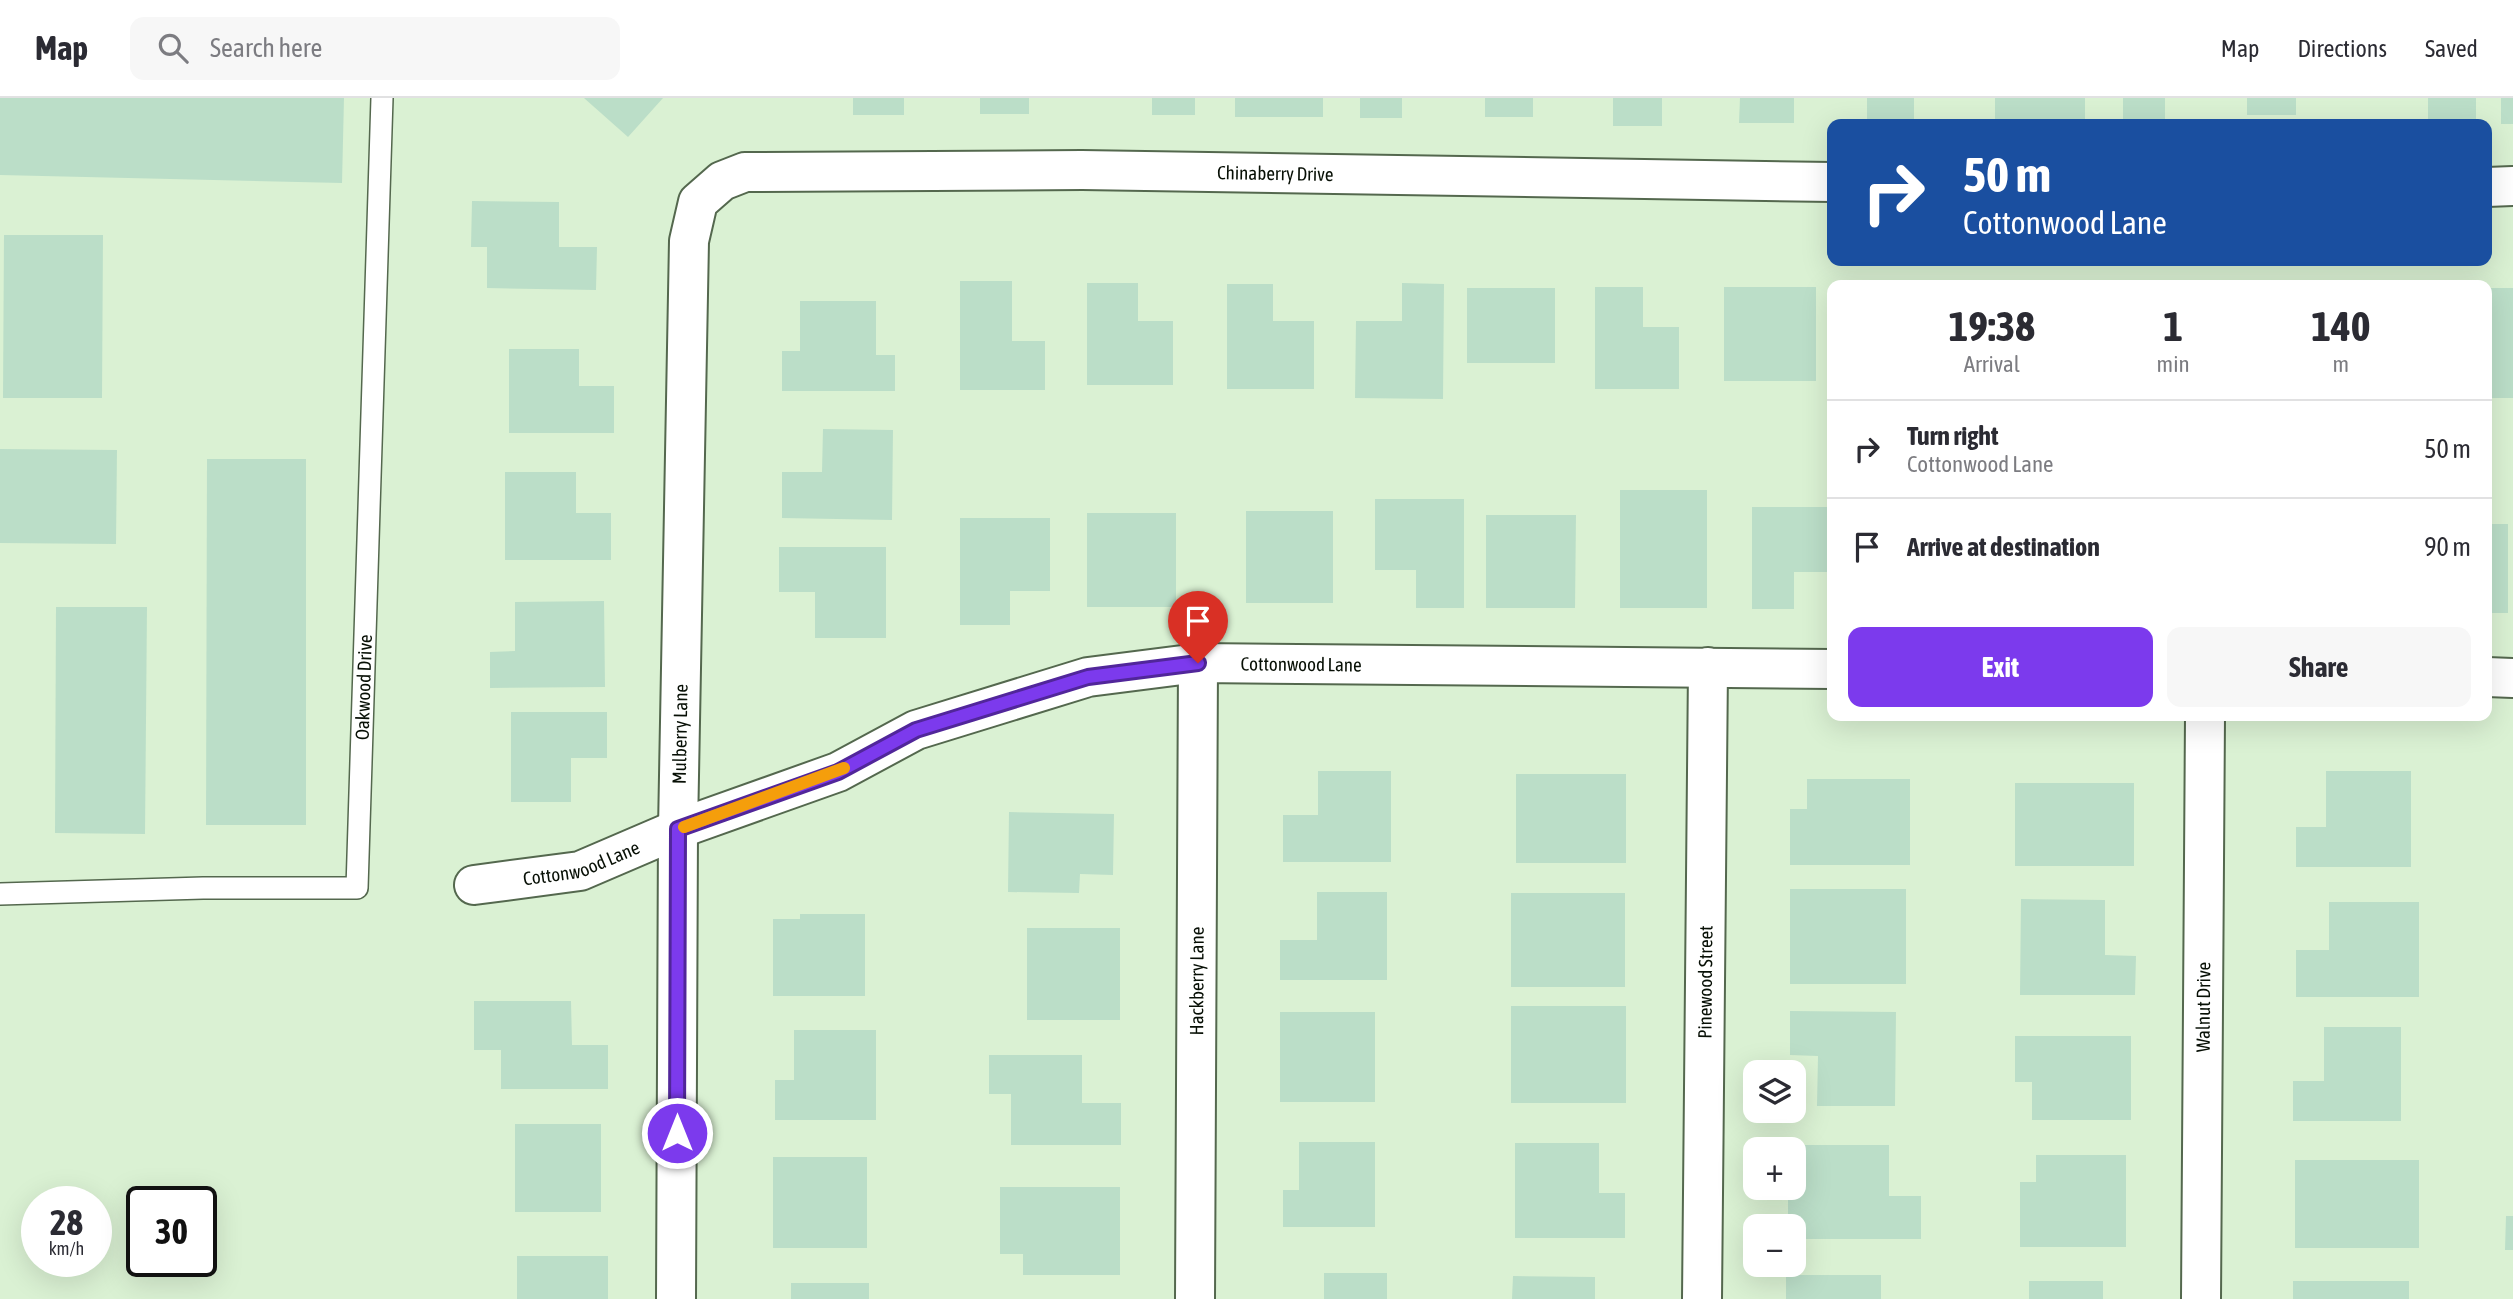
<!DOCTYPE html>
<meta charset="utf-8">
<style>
:root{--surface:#fff;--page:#f7f7f7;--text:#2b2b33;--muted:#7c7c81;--line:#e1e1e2;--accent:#7c3aed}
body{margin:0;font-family:"Asap Condensed",sans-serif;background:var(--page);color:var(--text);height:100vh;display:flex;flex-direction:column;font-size:26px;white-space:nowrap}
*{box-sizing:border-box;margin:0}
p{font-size:23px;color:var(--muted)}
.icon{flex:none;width:38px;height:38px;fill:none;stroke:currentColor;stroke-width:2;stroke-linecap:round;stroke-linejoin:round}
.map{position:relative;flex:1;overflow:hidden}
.sheet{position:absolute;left:1827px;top:182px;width:665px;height:441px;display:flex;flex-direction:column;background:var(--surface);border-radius:14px;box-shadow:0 7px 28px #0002}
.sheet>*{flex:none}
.hud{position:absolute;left:1827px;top:21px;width:665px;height:147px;border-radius:14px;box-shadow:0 7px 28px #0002;background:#1a4fa0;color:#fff;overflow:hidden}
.tools{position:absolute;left:1743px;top:962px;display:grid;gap:14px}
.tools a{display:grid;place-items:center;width:63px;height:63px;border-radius:14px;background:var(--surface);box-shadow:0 7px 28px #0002;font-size:35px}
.speed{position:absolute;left:21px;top:1088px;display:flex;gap:14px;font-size:35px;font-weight:700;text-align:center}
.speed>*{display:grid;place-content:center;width:91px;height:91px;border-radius:50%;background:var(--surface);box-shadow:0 7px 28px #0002;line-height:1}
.speed small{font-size:18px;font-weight:400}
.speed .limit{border:4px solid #111;border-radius:10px;background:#fff;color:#111}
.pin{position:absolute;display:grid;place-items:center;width:60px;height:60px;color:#fff;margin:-72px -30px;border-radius:50% 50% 50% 0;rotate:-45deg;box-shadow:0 0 7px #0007}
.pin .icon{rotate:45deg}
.me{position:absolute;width:77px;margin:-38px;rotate:0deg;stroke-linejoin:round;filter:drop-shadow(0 0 5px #0008)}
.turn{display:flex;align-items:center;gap:24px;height:147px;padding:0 21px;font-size:32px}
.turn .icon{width:91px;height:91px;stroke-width:2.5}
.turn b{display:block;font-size:49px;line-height:60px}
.eta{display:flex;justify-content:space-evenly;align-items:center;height:119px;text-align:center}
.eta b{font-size:42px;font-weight:700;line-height:49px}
.action{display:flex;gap:14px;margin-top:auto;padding:14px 21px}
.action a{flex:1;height:80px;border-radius:14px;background:var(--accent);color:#fff;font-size:28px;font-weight:700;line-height:80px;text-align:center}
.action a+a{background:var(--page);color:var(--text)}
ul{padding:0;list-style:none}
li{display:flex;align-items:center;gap:21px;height:98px;padding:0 21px;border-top:2px solid var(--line)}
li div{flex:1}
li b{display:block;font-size:26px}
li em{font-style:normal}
header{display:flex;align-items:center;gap:42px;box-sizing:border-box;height:98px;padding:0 35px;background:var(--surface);border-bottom:2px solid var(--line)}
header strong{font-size:33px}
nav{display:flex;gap:38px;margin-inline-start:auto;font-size:24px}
.search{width:490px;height:63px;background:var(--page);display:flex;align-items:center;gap:18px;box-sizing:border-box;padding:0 24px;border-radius:14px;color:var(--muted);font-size:26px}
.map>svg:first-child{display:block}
</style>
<header>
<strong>Map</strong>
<div class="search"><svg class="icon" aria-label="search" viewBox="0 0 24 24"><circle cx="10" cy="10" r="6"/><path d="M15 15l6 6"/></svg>Search here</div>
<nav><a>Map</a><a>Directions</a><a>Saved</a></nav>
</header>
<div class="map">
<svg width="2513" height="1201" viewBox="0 0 2513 1201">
<rect width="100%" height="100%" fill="#daf1d3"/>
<g fill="#bbdec8">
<path d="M0,0H344L342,85L0,77Z"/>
<path d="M584,0H663L628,39Z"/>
<rect x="853" y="0" width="51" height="17"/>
<rect x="980" y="0" width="49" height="16"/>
<rect x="1152" y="0" width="43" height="17"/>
<rect x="1235" y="0" width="88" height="19"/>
<rect x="1360" y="0" width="42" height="20"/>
<rect x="1485" y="0" width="48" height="19"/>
<rect x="1613" y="0" width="49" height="28"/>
<path d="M1740,0H1794V25H1739Z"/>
<rect x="1867" y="0" width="47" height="26"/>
<rect x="1995" y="0" width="90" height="26"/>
<path d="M2123,0H2165V25L2123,26Z"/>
<rect x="2247" y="0" width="49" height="17"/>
<rect x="2428" y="0" width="48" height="26"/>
<rect x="2501" y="0" width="12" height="26"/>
<path d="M472,103L559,104V149H597L596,192L487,190V149H471Z"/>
<path d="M4,137H103L102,300H3Z"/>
<path d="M960,183H1012V243H1045V292H960Z"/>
<path d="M1087,185H1138V223H1173V287H1087Z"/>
<path d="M1402,185L1444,186L1443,301L1355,300L1356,223H1402Z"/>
<path d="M1227,186H1273V223H1314V291H1227Z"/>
<path d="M1595,189H1643V229H1679V291H1595Z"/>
<rect x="1724" y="189" width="92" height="94"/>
<rect x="1467" y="190" width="88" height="75"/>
<rect x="2487" y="190" width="26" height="110"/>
<path d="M800,203H876V257H895V293H782V253H800Z"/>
<path d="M509,251H579V288H614V335H509Z"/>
<path d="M823,331L893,332L892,422L782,420V374H822Z"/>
<path d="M0,351L117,352L116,446L0,445Z"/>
<path d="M207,361H306V727H206Z"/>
<path d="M505,374H576V415H611V462H505Z"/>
<rect x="1620" y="392" width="87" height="118"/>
<path d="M1375,401H1464V510H1416V472H1375Z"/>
<path d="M1752,409H1832V474H1794V511H1752Z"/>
<rect x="1246" y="413" width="87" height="92"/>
<rect x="1087" y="415" width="89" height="94"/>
<path d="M1486,417H1576L1575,510H1486Z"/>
<path d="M960,420H1050V493H1010V527H960Z"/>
<rect x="2487" y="426" width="21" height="89"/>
<path d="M779,449H886V540H815V494H779Z"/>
<path d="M604,503L605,589L490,590V554L515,553V504Z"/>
<path d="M56,509H147L145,736L55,735Z"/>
<path d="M511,614H607V660H571V704H511Z"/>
<path d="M1318,673H1391V764H1283V717H1318Z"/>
<path d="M2326,673H2411V769H2296V729H2326Z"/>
<rect x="1516" y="676" width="110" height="89"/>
<path d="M1807,681H1910V767H1790V711H1807Z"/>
<rect x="2015" y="685" width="119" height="83"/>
<path d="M1009,714L1114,716L1113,777L1080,776L1079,795L1008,794Z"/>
<rect x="1790" y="791" width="116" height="95"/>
<path d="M1317,794H1387V882H1280V842H1317Z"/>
<rect x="1511" y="795" width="114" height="94"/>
<path d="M2021,801L2105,802V857L2136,858L2135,897H2020Z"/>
<path d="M2329,804H2419V899H2296V852H2329Z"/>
<path d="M800,816H865V898H773V821H800Z"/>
<rect x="1027" y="830" width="93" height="92"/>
<path d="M474,903H571L572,947H608V991H501V952H474Z"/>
<rect x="1511" y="908" width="115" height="97"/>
<path d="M1790,913L1896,914L1895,1008H1817L1818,958L1790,957Z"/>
<rect x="1280" y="914" width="95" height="90"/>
<path d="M2324,929H2401V1023H2293V983H2324Z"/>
<path d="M794,932H876V1022H775V982H794Z"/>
<path d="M2015,938H2131V1022H2032V984H2015Z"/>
<path d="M989,957H1082V1005H1121V1047H1011V996H989Z"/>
<rect x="515" y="1026" width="86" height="88"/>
<path d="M1299,1044H1375V1129H1283V1092H1299Z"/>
<path d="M1515,1045H1599V1095H1625V1140H1515Z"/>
<path d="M1788,1047H1889V1098H1921V1141H1794V1129H1788V1090H1794V1052H1788Z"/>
<path d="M2036,1057H2126V1149H2020V1084H2036Z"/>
<rect x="773" y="1059" width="94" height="91"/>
<rect x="2295" y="1062" width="124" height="88"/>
<path d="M1000,1089H1120V1177H1023V1156H1000Z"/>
<path d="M2506,1118H2513V1152H2505Z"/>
<rect x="517" y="1158" width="91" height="43"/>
<rect x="1324" y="1175" width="63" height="26"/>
<rect x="1786" y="1177" width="95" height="24"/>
<path d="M1513,1178L1595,1179V1201H1512Z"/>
<rect x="2029" y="1183" width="74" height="18"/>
<rect x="2293" y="1183" width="116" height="18"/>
<rect x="791" y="1185" width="78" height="16"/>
</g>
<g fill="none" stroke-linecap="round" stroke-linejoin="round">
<g stroke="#54684e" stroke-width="24">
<g id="lane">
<path id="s1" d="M0,796L203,790H357L382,0"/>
</g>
</g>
<g stroke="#54684e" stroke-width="42">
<g id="street">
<path d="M2487,89L2513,88"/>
<path d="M2487,579L2513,580"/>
<path id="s2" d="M474,787L580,773L678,731L838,674L916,632L1088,579L1198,565L1832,571"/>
<path id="s3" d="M676,1201L678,731L689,143L698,104L722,83L745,74L1082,72L1832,84"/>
<path id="s4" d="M1195,1201L1198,565"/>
<path id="s5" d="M1702,1201L1708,569"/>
<path id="s6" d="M2201,1201L2205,618"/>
</g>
</g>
<use href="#lane" stroke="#fff" stroke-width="21"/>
<use href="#street" stroke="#fff" stroke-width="38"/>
</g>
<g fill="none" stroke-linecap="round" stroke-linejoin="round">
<g stroke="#51269a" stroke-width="18">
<path id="route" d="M677,1035L678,731L838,674L916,632L1088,579L1198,565"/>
</g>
<use href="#route" stroke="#7c3aed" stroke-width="12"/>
<path stroke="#f59e0b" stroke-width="12" d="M684,729L844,670"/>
</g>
<g text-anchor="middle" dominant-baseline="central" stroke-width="5" stroke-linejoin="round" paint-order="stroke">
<g font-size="19" fill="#070f05" stroke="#e8ffe0">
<text stroke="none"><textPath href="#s3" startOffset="1685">Chinaberry Drive</textPath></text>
<text stroke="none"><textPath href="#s2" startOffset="866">Cottonwood Lane</textPath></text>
<text stroke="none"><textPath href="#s1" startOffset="558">Oakwood Drive</textPath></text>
<text stroke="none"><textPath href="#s3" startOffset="565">Mulberry Lane</textPath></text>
<text stroke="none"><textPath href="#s2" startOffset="110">Cottonwood Lane</textPath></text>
<text stroke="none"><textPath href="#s4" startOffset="318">Hackberry Lane</textPath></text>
<text stroke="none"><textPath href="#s5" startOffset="317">Pinewood Street</textPath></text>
<text stroke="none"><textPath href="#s6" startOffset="292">Walnut Drive</textPath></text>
</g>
</g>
</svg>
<div class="tools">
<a><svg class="icon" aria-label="layers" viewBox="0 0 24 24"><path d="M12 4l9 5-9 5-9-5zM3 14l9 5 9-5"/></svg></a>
<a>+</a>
<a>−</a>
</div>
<div class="speed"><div>28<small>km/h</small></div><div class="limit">30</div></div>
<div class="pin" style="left:1198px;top:565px;background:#d93025"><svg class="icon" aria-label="arrive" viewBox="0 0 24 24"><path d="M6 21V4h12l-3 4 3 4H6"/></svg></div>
<svg class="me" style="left:677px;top:1035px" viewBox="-20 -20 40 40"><circle r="17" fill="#7c3aed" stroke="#fff" stroke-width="3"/><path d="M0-11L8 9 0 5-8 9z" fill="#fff"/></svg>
<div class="hud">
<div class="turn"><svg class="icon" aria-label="right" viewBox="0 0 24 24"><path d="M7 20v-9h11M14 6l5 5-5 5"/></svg><div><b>50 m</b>Cottonwood Lane</div></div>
</div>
<section class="sheet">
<div class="eta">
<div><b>19:38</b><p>Arrival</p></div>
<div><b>1</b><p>min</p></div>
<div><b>140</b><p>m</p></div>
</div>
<ul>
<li><svg class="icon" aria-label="right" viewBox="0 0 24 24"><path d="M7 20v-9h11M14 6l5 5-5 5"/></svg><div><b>Turn right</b><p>Cottonwood Lane</p></div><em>50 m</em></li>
<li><svg class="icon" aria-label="arrive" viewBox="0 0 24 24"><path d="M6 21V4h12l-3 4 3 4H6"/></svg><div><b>Arrive at destination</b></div><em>90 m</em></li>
</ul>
<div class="action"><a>Exit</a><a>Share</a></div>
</section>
</div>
